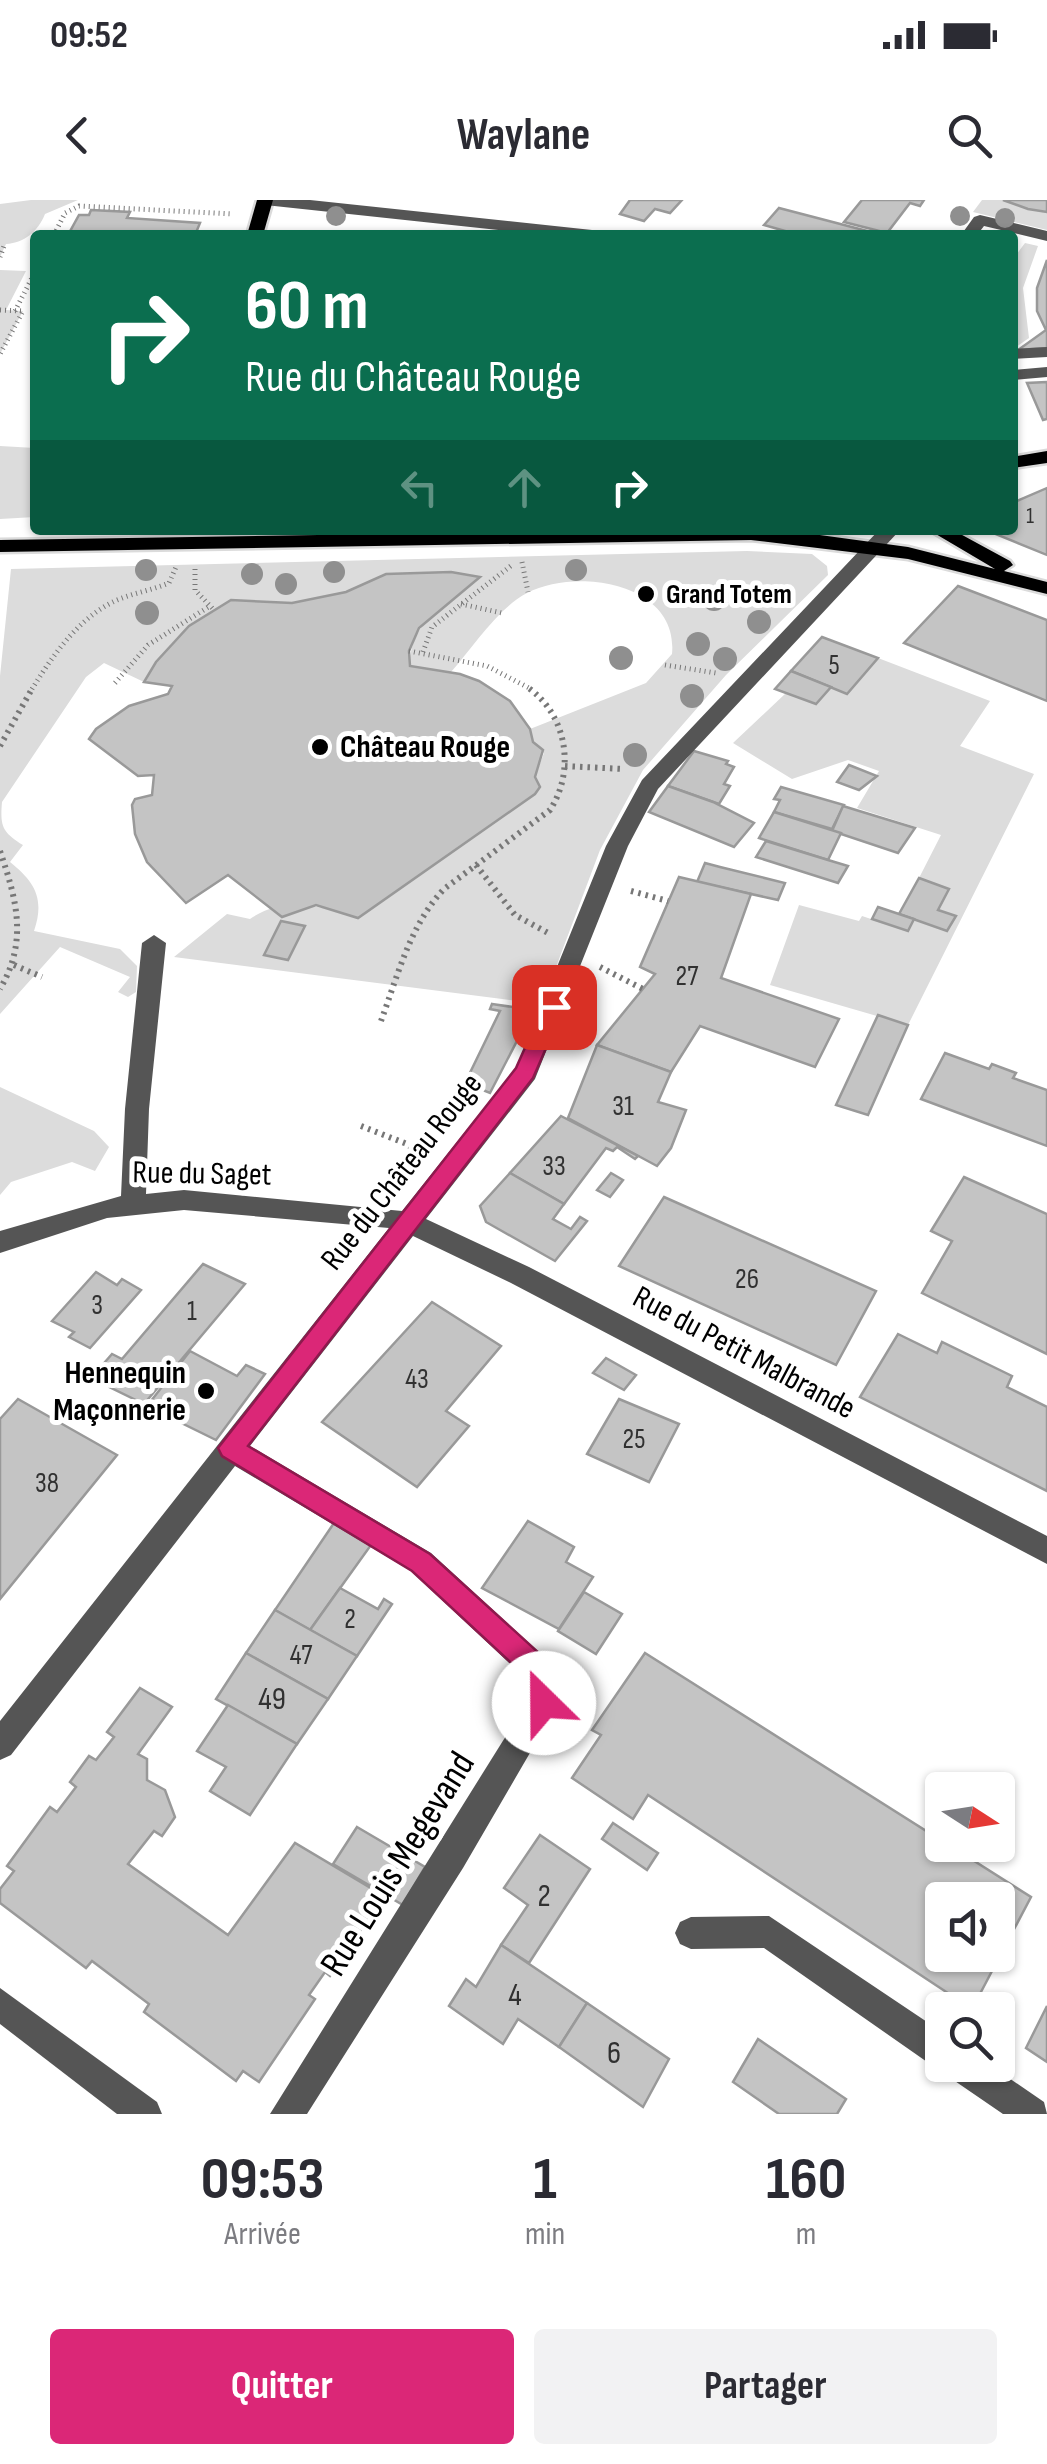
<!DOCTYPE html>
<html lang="fr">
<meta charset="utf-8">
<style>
:root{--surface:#fff;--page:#f2f2f3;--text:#2b2b33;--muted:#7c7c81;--accent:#db2777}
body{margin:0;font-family:"Sofia Sans Condensed",sans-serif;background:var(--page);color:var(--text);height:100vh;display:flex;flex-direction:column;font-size:38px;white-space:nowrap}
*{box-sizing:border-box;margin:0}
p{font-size:32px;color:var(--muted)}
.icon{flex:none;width:55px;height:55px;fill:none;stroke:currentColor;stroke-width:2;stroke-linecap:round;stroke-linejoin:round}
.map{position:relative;height:1914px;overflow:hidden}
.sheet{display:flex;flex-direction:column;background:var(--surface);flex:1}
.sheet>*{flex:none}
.top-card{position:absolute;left:30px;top:30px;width:988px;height:305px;border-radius:10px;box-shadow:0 2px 8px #0004;background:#0b6e4f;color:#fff;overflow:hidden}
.needle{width:65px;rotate:102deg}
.buttons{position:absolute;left:925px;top:1572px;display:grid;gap:20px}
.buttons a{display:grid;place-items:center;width:90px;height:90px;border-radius:10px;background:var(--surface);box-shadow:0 2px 8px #0004;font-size:50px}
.pin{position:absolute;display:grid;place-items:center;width:85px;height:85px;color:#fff;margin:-42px;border-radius:20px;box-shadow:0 5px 15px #0006}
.me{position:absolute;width:110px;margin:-55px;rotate:337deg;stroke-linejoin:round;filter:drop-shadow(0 0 8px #0008)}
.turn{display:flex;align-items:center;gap:35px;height:210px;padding:0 50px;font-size:45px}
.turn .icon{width:130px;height:130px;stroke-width:2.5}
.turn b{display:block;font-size:70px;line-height:85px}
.lanes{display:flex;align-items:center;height:95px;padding:0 50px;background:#0003;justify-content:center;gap:50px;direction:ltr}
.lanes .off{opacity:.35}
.eta{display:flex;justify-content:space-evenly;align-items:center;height:170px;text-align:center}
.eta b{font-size:60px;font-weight:700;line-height:70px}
.action{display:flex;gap:20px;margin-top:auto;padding:20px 50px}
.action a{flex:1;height:115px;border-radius:10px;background:var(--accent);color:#fff;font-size:40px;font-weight:700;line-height:115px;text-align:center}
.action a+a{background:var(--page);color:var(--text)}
.status{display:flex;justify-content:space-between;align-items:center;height:70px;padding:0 50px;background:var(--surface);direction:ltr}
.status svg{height:28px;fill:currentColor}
header{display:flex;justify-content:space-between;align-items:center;height:130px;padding:0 50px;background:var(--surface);font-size:45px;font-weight:700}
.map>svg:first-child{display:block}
</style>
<div class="status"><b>09:52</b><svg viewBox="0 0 49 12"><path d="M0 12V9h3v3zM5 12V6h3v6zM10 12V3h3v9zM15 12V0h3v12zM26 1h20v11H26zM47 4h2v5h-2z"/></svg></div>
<header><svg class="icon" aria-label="back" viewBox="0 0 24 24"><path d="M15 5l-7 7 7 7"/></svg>Waylane<svg class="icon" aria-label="search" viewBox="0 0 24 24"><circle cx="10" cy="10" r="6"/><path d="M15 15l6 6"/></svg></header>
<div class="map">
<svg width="1047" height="1914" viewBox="0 0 1047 1914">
<rect width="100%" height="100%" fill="#fff"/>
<g fill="#dcdcdc">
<path d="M31,0H78L45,14C38,31 25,43 6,44L0,57V4Z"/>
<path d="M982,0H1003L1047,12V30L973,12Z"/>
<path d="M1025,43L1038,46L1023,88L1029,138L1013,149V59Z"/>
<path d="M0,70L26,71L6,110L23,111L0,154Z"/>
<path d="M0,246L35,248V317L0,319Z"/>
<path d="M747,351L812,354L827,366L828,375L726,475L643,570L600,650L547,791L533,803L174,757L227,714L250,719C284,695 321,706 359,718L535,594L540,587L535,577L544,553L533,542L530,529L646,483L672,454C679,383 577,367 527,393C497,409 474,446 451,472L410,466C409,420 449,404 479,377L292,403L231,400L189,426L171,444L144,482L104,463L86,477L2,602C0,626 2,632 23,645L10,662C35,682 45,699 34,731L120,749L137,766L136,792L128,797L118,792L130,777L60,747L0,814V476L11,369Z"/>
<path d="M878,458L990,501L960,546L1034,574L908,825L770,785L799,705L859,721L862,716L907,731L914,719L947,730L955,716L938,710L948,689L919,678L941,635L857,608L879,571L848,560L792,579L733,543L786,493L815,504L831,487L847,494Z"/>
<path d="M0,887L94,931L109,947L95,971L72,962L11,982L0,995Z"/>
</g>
<g fill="#c4c4c4" stroke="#999" stroke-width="2.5" fill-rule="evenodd">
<path d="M630,0H682L670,13L655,9L644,21L620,14Z"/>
<path d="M862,0H924L920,6L910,3L887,33L844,22Z"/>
<path d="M1003,0H1047V12L1028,9Z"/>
<path d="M779,8L871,32L799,35L764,25Z"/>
<path d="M91,10L130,12L127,18L200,23L195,35H68L79,15H89Z"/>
<path d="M1047,60V148L1018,150L1046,130L1037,111V88Z"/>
<path d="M1047,182V219L1043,220L1027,183Z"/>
<path d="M1047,288V355L993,333V330H1012V303Z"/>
<path d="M451,372L480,377L419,428L409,451L410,466L460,474L479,481L510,501L530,529L533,542L543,550L535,577L540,587L535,594L358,718L316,705L282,717L228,675L186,703L147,662L135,634L132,605L135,599L152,595L154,575L138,576L89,539L96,529L129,506L168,494L172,486L144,482L156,462L189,426L231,400L292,403L346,392L386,374Z"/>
<path d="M958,386L1047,420V501L904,443Z"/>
<path d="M822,437L878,458L847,494L791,471Z"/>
<path d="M791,471L831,487L816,504L775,489Z"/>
<path d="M694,551L728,561L726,564L734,567L724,584L730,586L719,604L668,586Z"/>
<path d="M849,565L877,576L859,590L837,582Z"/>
<path d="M668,586L713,602L754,623L734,647L649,612Z"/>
<path d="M781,587L844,605L832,629L774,612L780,600L774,599Z"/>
<path d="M843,606L856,610L915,628L898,653L832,631Z"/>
<path d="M774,612L841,633L828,660L759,638Z"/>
<path d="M766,641L828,660L848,666L838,683L756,657Z"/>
<path d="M705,663L720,667L785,683L778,700L697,682Z"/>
<path d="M679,677L751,694L721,778L839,819L815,867L700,826L671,872L597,845L655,774L640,767Z"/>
<path d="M919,678L949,689L938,710L956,716L947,731L899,714Z"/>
<path d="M878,707L914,719L908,731L872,719Z"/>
<path d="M281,721L305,726L288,760L264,755Z"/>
<path d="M492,804L533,810L490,893L465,883L500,811L490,809Z"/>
<path d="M878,815L908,825L868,915L836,905Z"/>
<path d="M597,845L671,872L658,902L686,910L671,948L657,966L568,918Z"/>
<path d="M945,853L989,869L992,864L1016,873L1013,878L1047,890V946L921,899Z"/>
<path d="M561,916L638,956L635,959L617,947L613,951L606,948L564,1004L510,973Z"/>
<path d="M510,973L564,1004L553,1019L571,1029L580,1017L587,1021L555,1061L486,1022L480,1006Z"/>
<path d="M611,973L623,980L610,997L597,990Z"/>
<path d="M964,977L1047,1014V1154L922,1093L952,1041L931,1031Z"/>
<path d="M664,997L876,1091L836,1165L619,1066Z"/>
<path d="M203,1064L245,1084L144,1204L91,1178L112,1154L122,1159Z"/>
<path d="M96,1072L117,1085L122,1079L141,1090L90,1148L69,1137L74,1132L52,1121Z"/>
<path d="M432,1102L501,1146L446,1211L469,1226L417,1287L322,1222Z"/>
<path d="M898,1134L937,1153L942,1142L1012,1176L1007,1187L1047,1207V1291L860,1197Z"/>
<path d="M190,1151L237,1176L246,1165L265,1174L216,1240L147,1206Z"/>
<path d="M606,1158L636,1175L624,1190L593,1173Z"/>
<path d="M18,1199L117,1255L0,1399V1219Z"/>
<path d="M619,1199L679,1224L649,1282L587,1254Z"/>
<path d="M528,1321L574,1347L566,1362L593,1377L559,1429L482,1388Z"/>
<path d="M334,1323L371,1345L310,1430L275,1410Z"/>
<path d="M340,1388L378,1409L384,1399L392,1404L357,1456L310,1430Z"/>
<path d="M584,1392L622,1414L596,1454L558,1431Z"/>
<path d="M275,1410L357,1456L328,1499L246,1453Z"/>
<path d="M246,1453L328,1499L297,1544L216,1499Z"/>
<path d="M645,1453L942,1641V1645H949L1031,1697L972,1809L648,1595L633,1619L572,1578L601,1535L592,1530ZM942,1700H998V1755H942Z"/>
<path d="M140,1488L172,1507L138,1554L147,1559V1580L165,1590L175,1617L162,1636L154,1631L128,1664L228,1735L295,1643L384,1696L330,1776L325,1772L309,1795L315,1799L259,1882L243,1871L236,1881L144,1812L149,1804L92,1761L86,1768L0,1703V1689L14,1671L7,1666L50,1607L57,1612L76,1587L70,1582L89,1556L96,1560L114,1537L107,1532Z"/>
<path d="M228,1505L297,1544L250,1615L210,1591L226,1567L197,1551Z"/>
<path d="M613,1623L658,1653L647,1670L602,1639Z"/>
<path d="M357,1627L425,1667L403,1705L333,1664Z"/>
<path d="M540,1635L590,1669L529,1763L501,1745L528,1705L504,1688Z"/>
<path d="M501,1745L587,1803L559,1847L518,1819L503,1844L449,1806L466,1779L476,1787Z"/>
<path d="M587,1803L669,1859L643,1907L559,1847Z"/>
<path d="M1047,1806V1862L1026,1848Z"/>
<path d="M758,1839L846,1899L837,1914H779L733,1882Z"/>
</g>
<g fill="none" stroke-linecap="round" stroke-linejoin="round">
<g stroke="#dbdbdb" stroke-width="5">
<g id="major">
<path d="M257,0H273L263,35H247Z"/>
<path d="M1047,251V263L1012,268V257Z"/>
<path d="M630,330H783L908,347L995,369L929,330H953L1010,361L1013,365L1004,371L1047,382V394L908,359L751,340L0,352V340Z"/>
</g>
</g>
<g stroke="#777" stroke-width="5" stroke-dasharray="1 4" stroke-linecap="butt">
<path d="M54,35L65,13L79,6L233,14"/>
<path d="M0,57L4,46"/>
<path d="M0,110L23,111L0,154"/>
<path d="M15,111L35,72"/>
<path d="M522,362L528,392"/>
<path d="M195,369V390L214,410"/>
<path d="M461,404L502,413"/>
<path d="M409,451L487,466L531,489"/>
<path d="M423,452L432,427L512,365"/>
<path d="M665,465L716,473"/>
<path d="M115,483L148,445L210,406"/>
<path d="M32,489C53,455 79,417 117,400C134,393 152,390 169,383L176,367"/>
</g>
<g stroke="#777" stroke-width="6" stroke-dasharray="2.5 5" stroke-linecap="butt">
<path d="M0,546L33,487"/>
<path d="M565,566L624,569"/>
<path d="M0,651C17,701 28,741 0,789"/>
<path d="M476,665L515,715L550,734"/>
<path d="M631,691L668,701"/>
<path d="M14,765L42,777"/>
<path d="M600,767L643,789"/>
<path d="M381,821C398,775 410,725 444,689L550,610C576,570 567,514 527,487"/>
<path d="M361,926L407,944L422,956"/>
</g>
<g fill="#555" fill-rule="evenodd">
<path d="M257,0H310L592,30L600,35H546L265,5Z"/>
<path d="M980,15L1047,31V41L984,26L977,35H961L974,17Z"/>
<path d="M1047,147V157L1012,159V149Z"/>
<path d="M1047,167V177L1012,180V170Z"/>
<path d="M879,330H900L658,589L628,646L535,879L426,1019L529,1067L1047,1336V1364L511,1083L413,1036L250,1246L431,1353L540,1453L561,1485L559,1503L463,1668L307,1914H270L529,1499L531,1488L520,1473L411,1371L235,1266L11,1555L0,1560V1521L389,1028L184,1010L107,1018L0,1053V1031L121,996L125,909L142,743L154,735L166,743L149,909L146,994L184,990L402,1011L516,868L606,646L642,580Z"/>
<path d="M769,1716L942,1832V1865H990L1044,1902L1047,1914H1003L949,1877L945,1867L930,1864L764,1748L691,1749L680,1744L675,1733L680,1722L691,1717Z"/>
<path d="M0,1788L157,1902L162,1914H117L0,1824Z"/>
</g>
<use href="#major" fill="#000" fill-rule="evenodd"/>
</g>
<g fill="#8f8f8f">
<circle cx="336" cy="16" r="10"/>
<circle cx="960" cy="16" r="10"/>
<circle cx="1005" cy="18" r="10"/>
<circle cx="146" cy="370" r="11"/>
<circle cx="576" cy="370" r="11"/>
<circle cx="334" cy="372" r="11"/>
<circle cx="252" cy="374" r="11"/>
<circle cx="286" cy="384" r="11"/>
<circle cx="714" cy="399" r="12"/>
<circle cx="147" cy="413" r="12"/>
<circle cx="759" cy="422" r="12"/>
<circle cx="698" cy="444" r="12"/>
<circle cx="621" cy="458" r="12"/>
<circle cx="725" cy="459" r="12"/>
<circle cx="692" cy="496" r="12"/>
<circle cx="635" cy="555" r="12"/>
</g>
<path fill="#db2777" stroke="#8e194d" stroke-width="2.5" d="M554,799L564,807L533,878L248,1246L430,1354L540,1454L560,1485L554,1512L544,1516L535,1512L531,1503L533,1488L521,1472L412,1371L222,1256L218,1248L516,868L543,807Z"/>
<g fill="#000" stroke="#fff" stroke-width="4">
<circle cx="646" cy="394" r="10"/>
<circle cx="320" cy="547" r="10"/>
<circle cx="206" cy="1191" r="10"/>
</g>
<g text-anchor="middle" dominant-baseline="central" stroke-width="10" stroke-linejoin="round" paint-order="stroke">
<g font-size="22" fill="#313131">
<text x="1030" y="316">1</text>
</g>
<g font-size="28" font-weight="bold" fill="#000" stroke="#fff" text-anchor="start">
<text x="666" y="394">Grand Totem</text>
</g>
<g font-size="28" fill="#313131">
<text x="834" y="465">5</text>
<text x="687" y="776">27</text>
<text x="623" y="906">31</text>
<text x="554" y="966">33</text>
<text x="747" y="1079">26</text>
<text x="97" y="1105">3</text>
<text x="192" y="1111">1</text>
<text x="417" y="1179">43</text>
<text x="634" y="1239">25</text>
<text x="47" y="1283">38</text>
<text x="350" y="1419">2</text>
<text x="301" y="1455">47</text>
</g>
<g font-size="32" font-weight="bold" fill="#000" stroke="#fff" text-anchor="start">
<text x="340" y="547">Château Rouge</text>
<text x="186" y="1173" text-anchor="end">Hennequin<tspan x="186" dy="37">Maçonnerie</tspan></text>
</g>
<g font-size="32" fill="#000" stroke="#fff">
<text transform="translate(402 972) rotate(-52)">Rue du Château Rouge</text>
<text transform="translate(202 974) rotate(1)">Rue du Saget</text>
<text transform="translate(744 1153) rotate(28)">Rue du Petit Malbrande</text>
</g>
<g font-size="32" fill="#313131">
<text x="272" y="1499">49</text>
<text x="544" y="1696">2</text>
<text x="515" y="1795">4</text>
<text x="614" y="1853">6</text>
</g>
<g font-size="38" fill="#000" stroke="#fff">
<text transform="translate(398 1664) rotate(-58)">Rue Louis Megevand</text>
</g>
</g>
</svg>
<div class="buttons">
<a><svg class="needle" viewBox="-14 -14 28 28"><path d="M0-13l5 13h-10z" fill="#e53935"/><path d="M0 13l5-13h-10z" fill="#7c7c81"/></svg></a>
<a><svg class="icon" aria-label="sound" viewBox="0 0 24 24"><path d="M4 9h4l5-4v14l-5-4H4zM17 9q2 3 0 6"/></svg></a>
<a><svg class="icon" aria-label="search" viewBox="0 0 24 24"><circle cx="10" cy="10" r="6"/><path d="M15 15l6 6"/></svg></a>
</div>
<div class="pin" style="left:554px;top:807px;background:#d93025"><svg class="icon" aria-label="arrive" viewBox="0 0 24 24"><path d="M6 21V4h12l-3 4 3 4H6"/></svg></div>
<svg class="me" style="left:544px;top:1503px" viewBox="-20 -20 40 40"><circle r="19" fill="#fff"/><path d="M0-13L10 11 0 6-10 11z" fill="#db2777"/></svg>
<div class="top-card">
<div class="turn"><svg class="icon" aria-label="right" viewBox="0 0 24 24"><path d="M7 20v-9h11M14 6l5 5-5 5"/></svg><div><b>60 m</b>Rue du Château Rouge</div></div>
<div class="lanes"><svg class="icon off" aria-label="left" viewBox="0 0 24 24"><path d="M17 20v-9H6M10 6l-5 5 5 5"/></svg><svg class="icon off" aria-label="ahead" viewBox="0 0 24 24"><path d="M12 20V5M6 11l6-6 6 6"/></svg><svg class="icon" aria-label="right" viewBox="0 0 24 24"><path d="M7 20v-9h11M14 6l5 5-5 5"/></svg></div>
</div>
</div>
<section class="sheet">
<div class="eta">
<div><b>09:53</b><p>Arrivée</p></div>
<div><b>1</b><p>min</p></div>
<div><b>160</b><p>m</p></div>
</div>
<div class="action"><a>Quitter</a><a>Partager</a></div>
</section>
